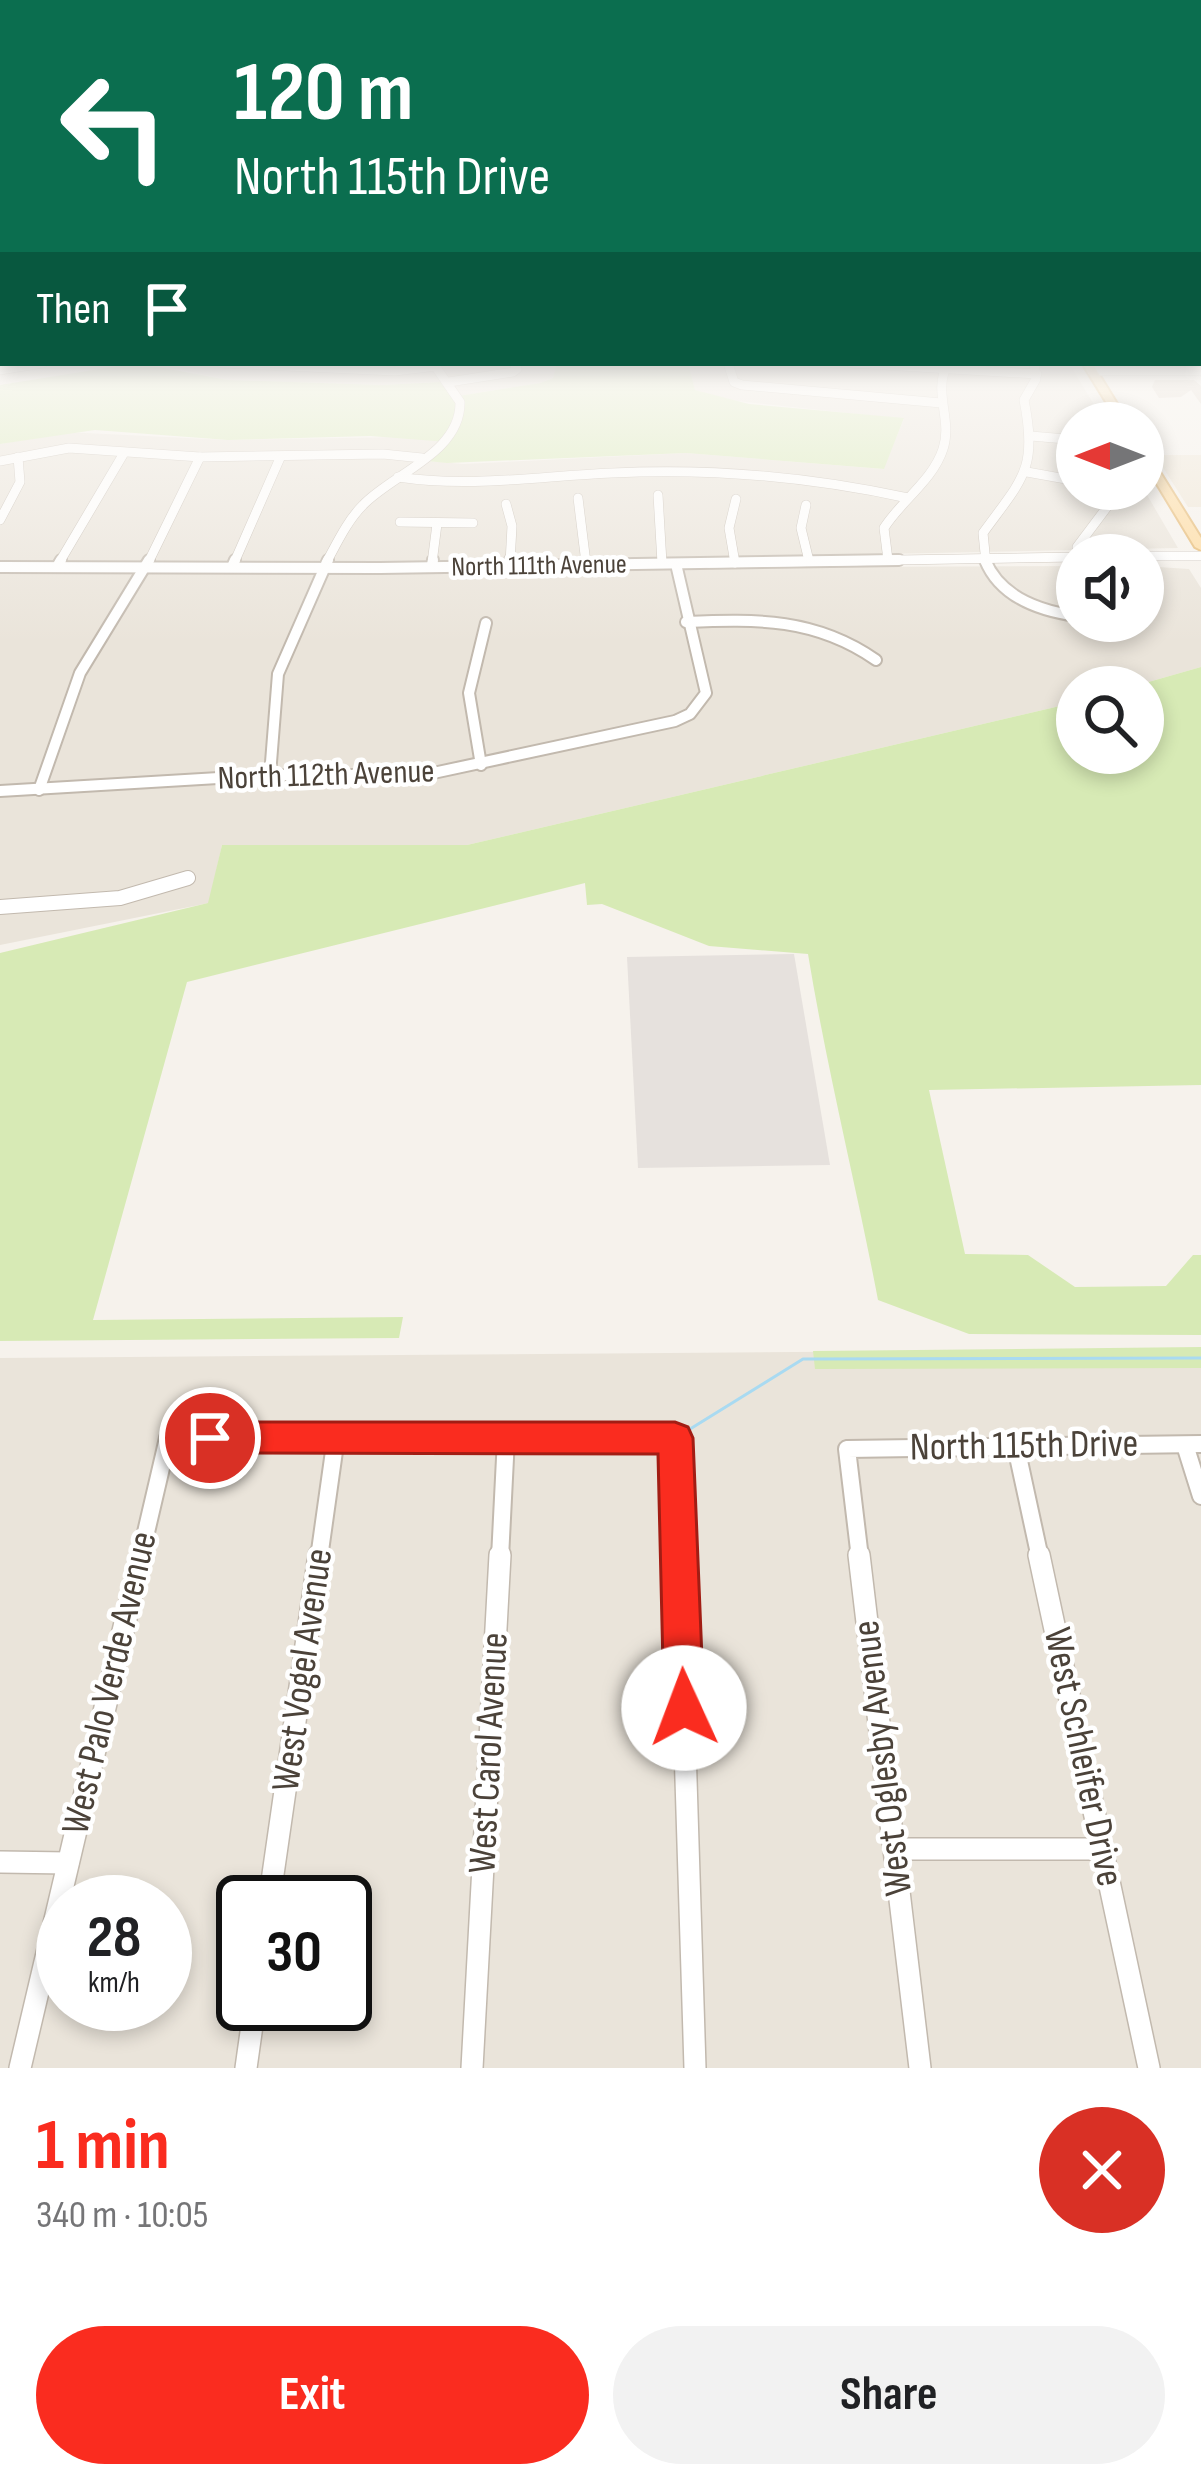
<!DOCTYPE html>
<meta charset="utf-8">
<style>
:root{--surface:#fff;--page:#f2f2f2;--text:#202124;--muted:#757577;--accent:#fa2c1f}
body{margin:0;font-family:"Sofia Sans Condensed",sans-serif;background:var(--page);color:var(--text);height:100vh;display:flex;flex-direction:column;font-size:45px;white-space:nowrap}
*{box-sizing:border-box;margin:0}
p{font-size:39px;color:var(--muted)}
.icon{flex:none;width:66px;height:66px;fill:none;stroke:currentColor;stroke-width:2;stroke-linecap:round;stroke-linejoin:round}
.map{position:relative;height:2068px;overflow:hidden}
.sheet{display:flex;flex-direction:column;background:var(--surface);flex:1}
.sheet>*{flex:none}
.hud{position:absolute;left:0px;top:0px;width:1203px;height:366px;box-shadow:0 6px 18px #0003;background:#0b6e4f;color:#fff;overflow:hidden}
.needle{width:78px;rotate:270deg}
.buttons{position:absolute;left:1056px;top:402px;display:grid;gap:24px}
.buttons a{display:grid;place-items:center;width:108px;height:108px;border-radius:50%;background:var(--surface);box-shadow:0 6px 18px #0003;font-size:60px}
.speed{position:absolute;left:36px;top:1875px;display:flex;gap:24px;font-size:60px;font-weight:700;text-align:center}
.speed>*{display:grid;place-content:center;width:156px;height:156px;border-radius:50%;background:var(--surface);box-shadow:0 6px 18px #0003;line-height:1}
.speed small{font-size:30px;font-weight:400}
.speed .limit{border:6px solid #111;border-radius:18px;background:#fff;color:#111}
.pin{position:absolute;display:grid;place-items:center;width:102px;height:102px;color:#fff;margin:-51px;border:6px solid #fff;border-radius:50%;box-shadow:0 3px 12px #0007}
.me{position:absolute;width:132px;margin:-66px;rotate:358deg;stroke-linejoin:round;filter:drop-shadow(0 0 9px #0008)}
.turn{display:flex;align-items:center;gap:42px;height:252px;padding:0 36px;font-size:54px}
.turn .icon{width:156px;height:156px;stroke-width:2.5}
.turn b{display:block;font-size:84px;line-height:102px}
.then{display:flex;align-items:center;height:114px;padding:0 36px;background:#0003;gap:24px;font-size:45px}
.round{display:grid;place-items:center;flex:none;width:126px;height:126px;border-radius:63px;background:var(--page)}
.overview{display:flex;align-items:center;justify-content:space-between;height:204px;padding:0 36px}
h1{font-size:72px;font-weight:700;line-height:90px;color:var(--accent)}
.action{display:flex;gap:24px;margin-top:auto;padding:24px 36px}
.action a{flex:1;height:138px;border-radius:72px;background:var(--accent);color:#fff;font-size:48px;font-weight:700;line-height:138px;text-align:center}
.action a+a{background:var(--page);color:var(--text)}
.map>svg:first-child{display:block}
</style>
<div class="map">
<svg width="1201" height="2068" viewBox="0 0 1201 2068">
<rect width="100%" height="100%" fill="#f6f2ec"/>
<g fill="#eae4da" fill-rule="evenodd">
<path d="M151,363H557L559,367L552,378L540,383L452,397L439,382L382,385L228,380Z"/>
<path d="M688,363H1069L1105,423H1077V489L1143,488L1178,548L440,563H0V444L65,432L228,440L401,437L450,442L429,461L463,464L686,453L883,469L904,419L728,400L695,390Z"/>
<path d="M1077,566V621H1143V566L1189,569L1201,588V667L1131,687H1077V702L467,845H222L209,903L0,945V570Z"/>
<path d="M1201,1349V2068H0V1358ZM63,1902H165V2004H63ZM243,1902H345V2004H243Z"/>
</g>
<path fill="#e6e1dd" d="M794,954L830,1165L638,1168L627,957Z"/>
<path fill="#efe6d6" d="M1155,455H1201V507H1188Z"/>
<g fill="#d7eab5">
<path d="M137,363L228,380L382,385L440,382L452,397L540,383L553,378L557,363H688L695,390L749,404L904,418L884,469L686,453L447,463L427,461L448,442L370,436L228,440L95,430L0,444V385Z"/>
<path d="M1201,667V1085L929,1090L965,1254L1028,1255L1075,1287L1166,1286L1193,1255H1201V1335L969,1334L878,1300C856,1184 827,1070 808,954L709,946L602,904L587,905L585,883L187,982L93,1320L403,1317L399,1338L0,1341V953L208,903L222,845H467L1077,702V753H1143V687H1131Z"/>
<path d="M1201,1347V1368L815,1369L813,1351Z"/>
</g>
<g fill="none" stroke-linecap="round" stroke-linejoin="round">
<path stroke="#a9daf1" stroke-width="3" d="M682,1434L803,1359L1201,1358"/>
</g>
<path fill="#dbd0c4" d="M1155,380H1194L1201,386V404L1191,390L1181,397L1159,398L1152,387Z"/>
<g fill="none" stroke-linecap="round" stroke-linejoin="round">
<g stroke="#c2b9ae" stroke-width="10">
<g id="minor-far4">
<path d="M221,363L395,371L436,366"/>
<path d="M728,363L734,382L742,385L941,403"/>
<path d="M851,363L1037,374"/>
<path d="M0,370L43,363"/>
<path d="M1092,371H1201"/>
<path d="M449,382L513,372L517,369L514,363"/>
<path d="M1031,436L1077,440"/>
<path d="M0,461L69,448L200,457L383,454L422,458"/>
<path d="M1027,472L1077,481"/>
<path d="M398,477C470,488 540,476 612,473C711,468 811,477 908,498"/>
<path d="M658,495L662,563"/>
<path d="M578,498L586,563"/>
<path d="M506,504L512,526L510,563"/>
<path d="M806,505L801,528L809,561"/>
<path d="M0,520L20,482L18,457"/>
<path d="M400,522L473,523"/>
<path d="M1079,555L1077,547L1107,507L1096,489"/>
<path d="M1143,556H1201"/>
<path d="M888,560L884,528C901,501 933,480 943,449C953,419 932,392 948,363"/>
<path d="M59,563L124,453"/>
<path d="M148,563L200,457"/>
<path d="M234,563L280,458"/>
<path d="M326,563C337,543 347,521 363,505C392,474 461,453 460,402L433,363"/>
<path d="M432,563L437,524"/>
<path d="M709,563L1077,557"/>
<path d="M735,563L729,528L736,499"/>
<path d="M986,563L983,533C1022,479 1038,470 1024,400L1036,379L1034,363"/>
</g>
</g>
<g stroke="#c2b9ae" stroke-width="14">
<g id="minor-far3">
<path d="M585,560L586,565"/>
<path d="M985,560C1000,597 1040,611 1077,616"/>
<path d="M510,566V560"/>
<path d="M0,567L380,568L899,560"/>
<path d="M57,567L61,560"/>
<path d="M232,567L235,560"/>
<path d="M432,567L433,560"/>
<path d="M686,622C757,619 816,618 876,660"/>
<path d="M481,765L469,693L486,623"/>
<path d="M270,775L278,674L328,560"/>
<path d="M39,790L80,673L149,560"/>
<path d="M0,791L270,775H424L675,721L690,714L706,693L676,564"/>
</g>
</g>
<g stroke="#c2b9ae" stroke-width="16">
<path id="minor-far2" d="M0,907L120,898L188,878"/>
</g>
<g stroke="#c2b9ae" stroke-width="20">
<g id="minor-far1">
<path d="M1185,1445L1201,1496"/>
<path d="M1016,1447L1040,1558"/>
<path d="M140,1558L168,1438H675L679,1558"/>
<path d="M319,1558L336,1437"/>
<path d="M500,1558L506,1438"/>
<path d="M860,1558L847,1449L1201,1444"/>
</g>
</g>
<g stroke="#c2b9ae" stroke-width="24">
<g id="minor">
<path d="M679,1555L695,2068"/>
<path d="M859,1555L920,2068"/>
<path d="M1039,1555L1149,2068"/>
<path d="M894,1849H1102"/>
<path d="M0,1862L68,1863"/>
<path d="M269,1902L319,1555"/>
<path d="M20,2068L141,1555"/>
<path d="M246,2068L255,2004"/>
<path d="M472,2068L500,1555"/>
</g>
</g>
<g stroke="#e5b66b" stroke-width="4">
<g id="major">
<path d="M1082,363H1092L1129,423H1119Z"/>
<path d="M1143,450L1148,453L1201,538V550L1195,547L1143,461Z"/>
</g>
</g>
<use href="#minor-far4" stroke="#fff" stroke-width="9"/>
<use href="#minor-far3" stroke="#fff" stroke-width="10"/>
<use href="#minor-far2" stroke="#fff" stroke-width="14"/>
<use href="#minor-far1" stroke="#fff" stroke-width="16"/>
<use href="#minor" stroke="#fff" stroke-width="21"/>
<use href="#major" fill="#feda9d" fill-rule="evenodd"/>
</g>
<linearGradient id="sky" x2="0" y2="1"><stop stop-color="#8fc3ec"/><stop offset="0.55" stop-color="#fbf9f6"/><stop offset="1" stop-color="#fbf9f6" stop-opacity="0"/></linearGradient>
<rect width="1201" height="643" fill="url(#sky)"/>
<path fill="#fa2c1f" stroke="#a21d14" stroke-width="3" d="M210,1422H675L688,1427L693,1438L704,1708L698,1722L684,1728L670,1722L664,1708L658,1454L210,1453L197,1449L192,1438L197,1426Z"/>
<g text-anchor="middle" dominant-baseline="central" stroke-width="9" stroke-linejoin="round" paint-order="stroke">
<g font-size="27" fill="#4b4239" stroke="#fff">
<text transform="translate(539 566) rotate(-1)">North 111th Avenue</text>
</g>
<g font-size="33" fill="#4b4239" stroke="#fff">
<text transform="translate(326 775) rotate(-2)">North 112th Avenue</text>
</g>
<g font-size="39" fill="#4b4239" stroke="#fff">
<text transform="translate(1024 1446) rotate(-1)">North 115th Drive</text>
<text transform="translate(303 1670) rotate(-82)">West Vogel Avenue</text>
<text transform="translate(110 1683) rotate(-77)">West Palo Verde Avenue</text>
<text transform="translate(489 1753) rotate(-87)">West Carol Avenue</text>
<text transform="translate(1083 1757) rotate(78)">West Schleifer Drive</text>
<text transform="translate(883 1758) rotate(-97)">West Oglesby Avenue</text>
</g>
</g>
</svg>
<div class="buttons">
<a><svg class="needle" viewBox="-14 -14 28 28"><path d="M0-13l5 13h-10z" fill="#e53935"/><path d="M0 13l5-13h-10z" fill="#757577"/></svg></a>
<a><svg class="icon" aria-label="sound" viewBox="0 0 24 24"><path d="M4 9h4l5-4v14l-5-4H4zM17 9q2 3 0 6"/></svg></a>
<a><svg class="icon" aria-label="search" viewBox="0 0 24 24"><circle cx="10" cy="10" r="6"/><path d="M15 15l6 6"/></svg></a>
</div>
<div class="speed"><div>28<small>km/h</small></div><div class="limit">30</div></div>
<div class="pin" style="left:210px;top:1438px;background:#d93025"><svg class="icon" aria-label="arrive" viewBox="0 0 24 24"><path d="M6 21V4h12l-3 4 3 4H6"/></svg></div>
<svg class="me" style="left:684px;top:1708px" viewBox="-20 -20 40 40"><circle r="19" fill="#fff"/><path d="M0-13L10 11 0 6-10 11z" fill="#fa2c1f"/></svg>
<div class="hud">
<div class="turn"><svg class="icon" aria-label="left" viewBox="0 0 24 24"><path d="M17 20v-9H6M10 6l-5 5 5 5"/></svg><div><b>120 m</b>North 115th Drive</div></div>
<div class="then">Then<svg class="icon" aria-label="arrive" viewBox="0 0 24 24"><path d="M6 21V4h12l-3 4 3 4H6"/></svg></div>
</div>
</div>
<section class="sheet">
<div class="overview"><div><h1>1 min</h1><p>340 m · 10:05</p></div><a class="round" style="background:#d93025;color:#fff"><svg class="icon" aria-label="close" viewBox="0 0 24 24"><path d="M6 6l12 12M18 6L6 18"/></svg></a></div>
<div class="action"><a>Exit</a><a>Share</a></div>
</section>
